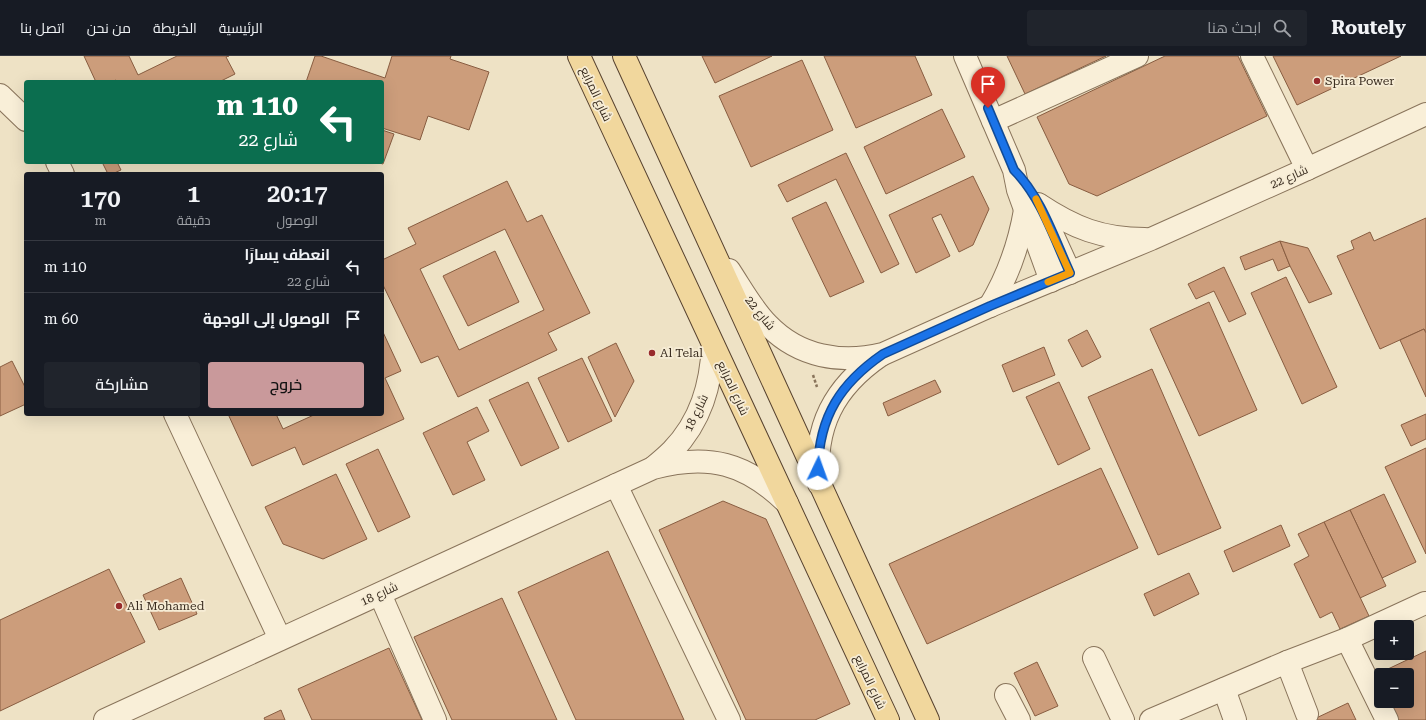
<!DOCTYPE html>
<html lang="ar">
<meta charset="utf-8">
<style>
:root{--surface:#171b24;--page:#20242c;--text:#f1f3f6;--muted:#9ea1a6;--line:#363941;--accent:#c9999b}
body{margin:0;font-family:"Roboto Serif",Cairo,serif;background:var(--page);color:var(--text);direction:rtl;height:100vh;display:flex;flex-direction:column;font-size:15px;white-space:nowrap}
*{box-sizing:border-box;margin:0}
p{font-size:13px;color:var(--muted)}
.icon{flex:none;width:22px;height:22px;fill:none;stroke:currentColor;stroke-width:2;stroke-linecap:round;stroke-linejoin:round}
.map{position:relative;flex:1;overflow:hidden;direction:ltr}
.drawer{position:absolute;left:24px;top:116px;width:360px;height:244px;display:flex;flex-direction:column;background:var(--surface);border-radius:4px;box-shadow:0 4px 16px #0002;direction:rtl}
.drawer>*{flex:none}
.hud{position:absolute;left:24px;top:24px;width:360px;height:84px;border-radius:4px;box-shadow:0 4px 16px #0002;direction:rtl;background:#0b6e4f;color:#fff;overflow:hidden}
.fabs{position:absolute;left:1374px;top:564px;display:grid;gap:8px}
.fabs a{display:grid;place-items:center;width:40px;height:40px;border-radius:4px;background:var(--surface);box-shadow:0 4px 16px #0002;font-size:20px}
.pin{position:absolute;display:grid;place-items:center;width:34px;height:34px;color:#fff;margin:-41px -17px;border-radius:50% 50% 50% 0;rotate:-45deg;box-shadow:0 0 4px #0007}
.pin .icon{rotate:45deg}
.me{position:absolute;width:44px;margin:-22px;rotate:3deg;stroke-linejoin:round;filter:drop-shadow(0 0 3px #0008)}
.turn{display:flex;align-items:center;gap:14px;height:84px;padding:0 20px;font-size:18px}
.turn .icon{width:52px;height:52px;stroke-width:2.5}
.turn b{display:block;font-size:28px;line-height:34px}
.eta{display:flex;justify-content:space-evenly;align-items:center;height:68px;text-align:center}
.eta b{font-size:24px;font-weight:600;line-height:28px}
.primary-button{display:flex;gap:8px;margin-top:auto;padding:8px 20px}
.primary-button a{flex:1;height:46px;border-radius:4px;background:var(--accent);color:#111;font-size:16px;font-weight:600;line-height:46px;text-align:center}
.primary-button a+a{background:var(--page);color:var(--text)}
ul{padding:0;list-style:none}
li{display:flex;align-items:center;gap:12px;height:52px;padding:0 20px;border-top:1px solid var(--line)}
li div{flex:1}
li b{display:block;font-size:15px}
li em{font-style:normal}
header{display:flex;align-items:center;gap:24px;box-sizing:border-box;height:56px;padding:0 20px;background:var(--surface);border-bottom:1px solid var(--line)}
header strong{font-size:19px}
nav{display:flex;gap:22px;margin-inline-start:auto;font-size:14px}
.search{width:280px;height:36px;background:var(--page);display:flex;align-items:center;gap:10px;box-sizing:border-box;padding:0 14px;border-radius:4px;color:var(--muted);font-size:15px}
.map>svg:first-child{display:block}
</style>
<header>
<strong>Routely</strong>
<div class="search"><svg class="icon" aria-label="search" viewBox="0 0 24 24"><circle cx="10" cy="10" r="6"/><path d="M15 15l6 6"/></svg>ابحث هنا</div>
<nav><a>الرئيسية</a><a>الخريطة</a><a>من نحن</a><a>اتصل بنا</a></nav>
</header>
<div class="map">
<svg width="1426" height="664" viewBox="0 0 1426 664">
<rect width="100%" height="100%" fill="#eee2c5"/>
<g fill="#cc9d7b" stroke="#885d41" fill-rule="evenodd">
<path d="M84,0H129L138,19L177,0H229L226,1L235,18L219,26H116V24L111,26H96Z"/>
<path d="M315,0H321L385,22L392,0H451L450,3L489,16L469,74L428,60L420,84L382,72V26H306Z"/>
<path d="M702,0H772L715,27Z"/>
<path d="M824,0H915L932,39L856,72Z"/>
<path d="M1007,0H1106L1025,38Z"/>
<path d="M1165,0H1238L1267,60L1097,140L1069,128L1037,61Z"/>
<path d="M1273,0H1401L1297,49Z"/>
<path d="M802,4L833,74L751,111L719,40Z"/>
<path d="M942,53L965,101L886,138L864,91Z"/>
<path d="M382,74L394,78L383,108L376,106H382Z"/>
<path d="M846,97L899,208L881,217L836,123L787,146L778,129Z"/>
<path d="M102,106H117L121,114L112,118H108Z"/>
<path d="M973,120L989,153L973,189L959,196L941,158L932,162L950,200L916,217L889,159Z"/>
<path d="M507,125L527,166L542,159L590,257L548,277L557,294L458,341L438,300L421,307L382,227V204L416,188L408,172ZM505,173L544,254L459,294L420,213Z"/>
<path d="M826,146L864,226L830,241L792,162Z"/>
<path d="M1426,162V277L1424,273L1380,293L1337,200L1354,193L1351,185L1370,176L1374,185Z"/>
<path d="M1280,185L1290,210L1278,215L1273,203L1245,214L1240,201Z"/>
<path d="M1280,185L1308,192L1332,238L1309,247L1290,210Z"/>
<path d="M495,195L519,246L468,270L443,220Z"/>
<path d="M1224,211L1246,258L1229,266L1214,235L1196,243L1188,228Z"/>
<path d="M1286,221L1337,331L1302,348L1251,237Z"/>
<path d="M1209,246L1257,354L1199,380L1150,273Z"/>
<path d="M1424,273L1426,277V341L1400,284Z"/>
<path d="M382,274L401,315L385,322L404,363L303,409L295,391L252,410L228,358H276L283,373L316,358H382Z"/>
<path d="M1087,274L1101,301L1082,311L1068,284Z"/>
<path d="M616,287L634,325L615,361L588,301Z"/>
<path d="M1044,291L1055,319L1013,336L1002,309Z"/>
<path d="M582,302L612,365L568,386L538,322Z"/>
<path d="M12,305L26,333V348L0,360V311Z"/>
<path d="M1152,313L1221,472L1158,499L1088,341Z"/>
<path d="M935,324L941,336L888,360L883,347Z"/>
<path d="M528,326L559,392L521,410L489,344Z"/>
<path d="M1059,326L1090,393L1058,409L1026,341Z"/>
<path d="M477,351L489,375L467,386L485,424L453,439L423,377Z"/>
<path d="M1426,358V383L1411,390L1401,369Z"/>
<path d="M1426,392V498L1385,411Z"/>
<path d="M378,393L410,461L378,476L346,408Z"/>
<path d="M1101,412L1138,492L927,588L889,508Z"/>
<path d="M336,418L367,483L323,503L283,488L265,451Z"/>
<path d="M1384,438L1416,506L1382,522L1350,454Z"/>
<path d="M723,445L766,463L850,648L815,664H746L659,474Z"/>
<path d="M1350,454L1386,530L1360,542L1324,466Z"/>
<path d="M1324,466L1369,560L1340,573L1332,556L1320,562L1294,508L1309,500L1298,478Z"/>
<path d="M1281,469L1290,490L1233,516L1224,495Z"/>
<path d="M608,495L684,664H576L518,536Z"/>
<path d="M109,513L145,586L0,655V564Z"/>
<path d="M1189,517L1199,538L1154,560L1144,538Z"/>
<path d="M181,522L197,558L159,574L143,539Z"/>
<path d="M502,542L557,664H452L414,581Z"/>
<path d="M389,592L422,664H312L298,633Z"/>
<path d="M1426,595V664H1392L1383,645H1407V619H1381V641L1371,621Z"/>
<path d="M1037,606L1058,650L1035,660L1014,617Z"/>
<path d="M1348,647L1356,664H1312Z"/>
<path d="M281,654L285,664H265L264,662Z"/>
</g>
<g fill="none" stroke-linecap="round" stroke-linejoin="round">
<g stroke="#89745b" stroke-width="24">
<g id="minor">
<path d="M965,0L1014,114L1018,134L1051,225"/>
<path d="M1252,0L1307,113"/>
<path d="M0,39L26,64"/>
<path d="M993,65L1137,0"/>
<path d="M57,106L63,118"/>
<path d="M1038,148C1074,172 1102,183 1145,183"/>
<path d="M1039,149L1070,217"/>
<path d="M729,214C741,232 752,253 768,269C799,301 841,308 883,298L990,250L1151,183L1307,113L1426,58"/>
<path d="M990,250C1008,220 1019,189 1025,154"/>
<path d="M175,358L280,583"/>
<path d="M654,411C660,406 666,401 672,395C701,365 711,329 713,289"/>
<path d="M819,428C813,371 834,331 881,299"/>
<path d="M616,429L729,664"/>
<path d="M380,538L435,664"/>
<path d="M1347,583L1387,664"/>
<path d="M1094,602L1123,664"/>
<path d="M1287,606L1307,658"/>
<path d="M1224,633L1235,664"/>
<path d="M1006,639L1019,664"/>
<path d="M105,664L653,412C709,397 746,407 787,447"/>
<path d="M1151,664L1287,606L1347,583L1425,547"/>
</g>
</g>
<g stroke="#57422f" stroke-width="24">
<g id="major">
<path d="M579,0L888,664"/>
<path d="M624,0L928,664"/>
</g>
</g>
<path stroke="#89745b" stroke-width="2.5" stroke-dasharray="3 2" stroke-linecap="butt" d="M813,319L817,331"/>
<use href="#minor" stroke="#f9efd8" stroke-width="22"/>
<use href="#major" stroke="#f1d79d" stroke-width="22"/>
</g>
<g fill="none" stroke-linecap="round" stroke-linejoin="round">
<g stroke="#114b97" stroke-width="10">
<path id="route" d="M818,413C819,360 841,327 883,298L990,250L1070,217C1054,182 1041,141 1014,114L988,52"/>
</g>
<use href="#route" stroke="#1a73e8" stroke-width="7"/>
<path stroke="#f59e0b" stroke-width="7" d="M1036,143L1070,217L1048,226"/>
</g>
<g fill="#982b2c" stroke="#f6ecd5" stroke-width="1.5">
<circle cx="1317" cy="25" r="4"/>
<circle cx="652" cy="297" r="4"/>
<circle cx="119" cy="550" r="4"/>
</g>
<g text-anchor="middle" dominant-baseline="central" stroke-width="3.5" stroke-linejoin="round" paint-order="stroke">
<g font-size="12" fill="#392c1f" stroke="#f6ecd5" text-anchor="start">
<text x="1325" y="25">Spira Power</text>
<text x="660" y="297">Al Telal</text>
<text x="127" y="550">Ali Mohamed</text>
</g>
<g font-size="12" fill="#392c1f" stroke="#f6ecd5">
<text transform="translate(596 38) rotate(65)">شارع المرابع</text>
<text transform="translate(1289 121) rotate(-24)">شارع 22</text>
<text transform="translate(760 257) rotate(51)">شارع 22</text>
<text transform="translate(733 332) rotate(65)">شارع المرابع</text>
<text transform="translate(696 357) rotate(-64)">شارع 18</text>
<text transform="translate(379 538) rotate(-25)">شارع 18</text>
<text transform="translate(870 626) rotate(65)">شارع المرابع</text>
</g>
</g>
</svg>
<div class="fabs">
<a>+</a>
<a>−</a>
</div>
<div class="pin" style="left:988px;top:52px;background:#d93025"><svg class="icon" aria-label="arrive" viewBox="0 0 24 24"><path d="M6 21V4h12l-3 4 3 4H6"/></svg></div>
<svg class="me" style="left:818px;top:413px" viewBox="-20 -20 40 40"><circle r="19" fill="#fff"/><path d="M0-13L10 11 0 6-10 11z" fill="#1a73e8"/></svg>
<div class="hud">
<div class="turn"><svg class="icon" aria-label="left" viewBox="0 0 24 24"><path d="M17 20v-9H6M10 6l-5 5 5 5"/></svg><div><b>110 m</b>شارع 22</div></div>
</div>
<section class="drawer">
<div class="eta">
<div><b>20:17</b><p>الوصول</p></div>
<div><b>1</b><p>دقيقة</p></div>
<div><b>170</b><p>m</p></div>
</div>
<ul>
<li><svg class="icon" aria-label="left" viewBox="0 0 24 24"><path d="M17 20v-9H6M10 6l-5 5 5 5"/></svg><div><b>انعطف يسارًا</b><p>شارع 22</p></div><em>110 m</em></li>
<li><svg class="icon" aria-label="arrive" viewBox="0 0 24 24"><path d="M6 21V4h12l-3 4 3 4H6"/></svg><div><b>الوصول إلى الوجهة</b></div><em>60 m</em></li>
</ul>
<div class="primary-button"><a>خروج</a><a>مشاركة</a></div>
</section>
</div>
